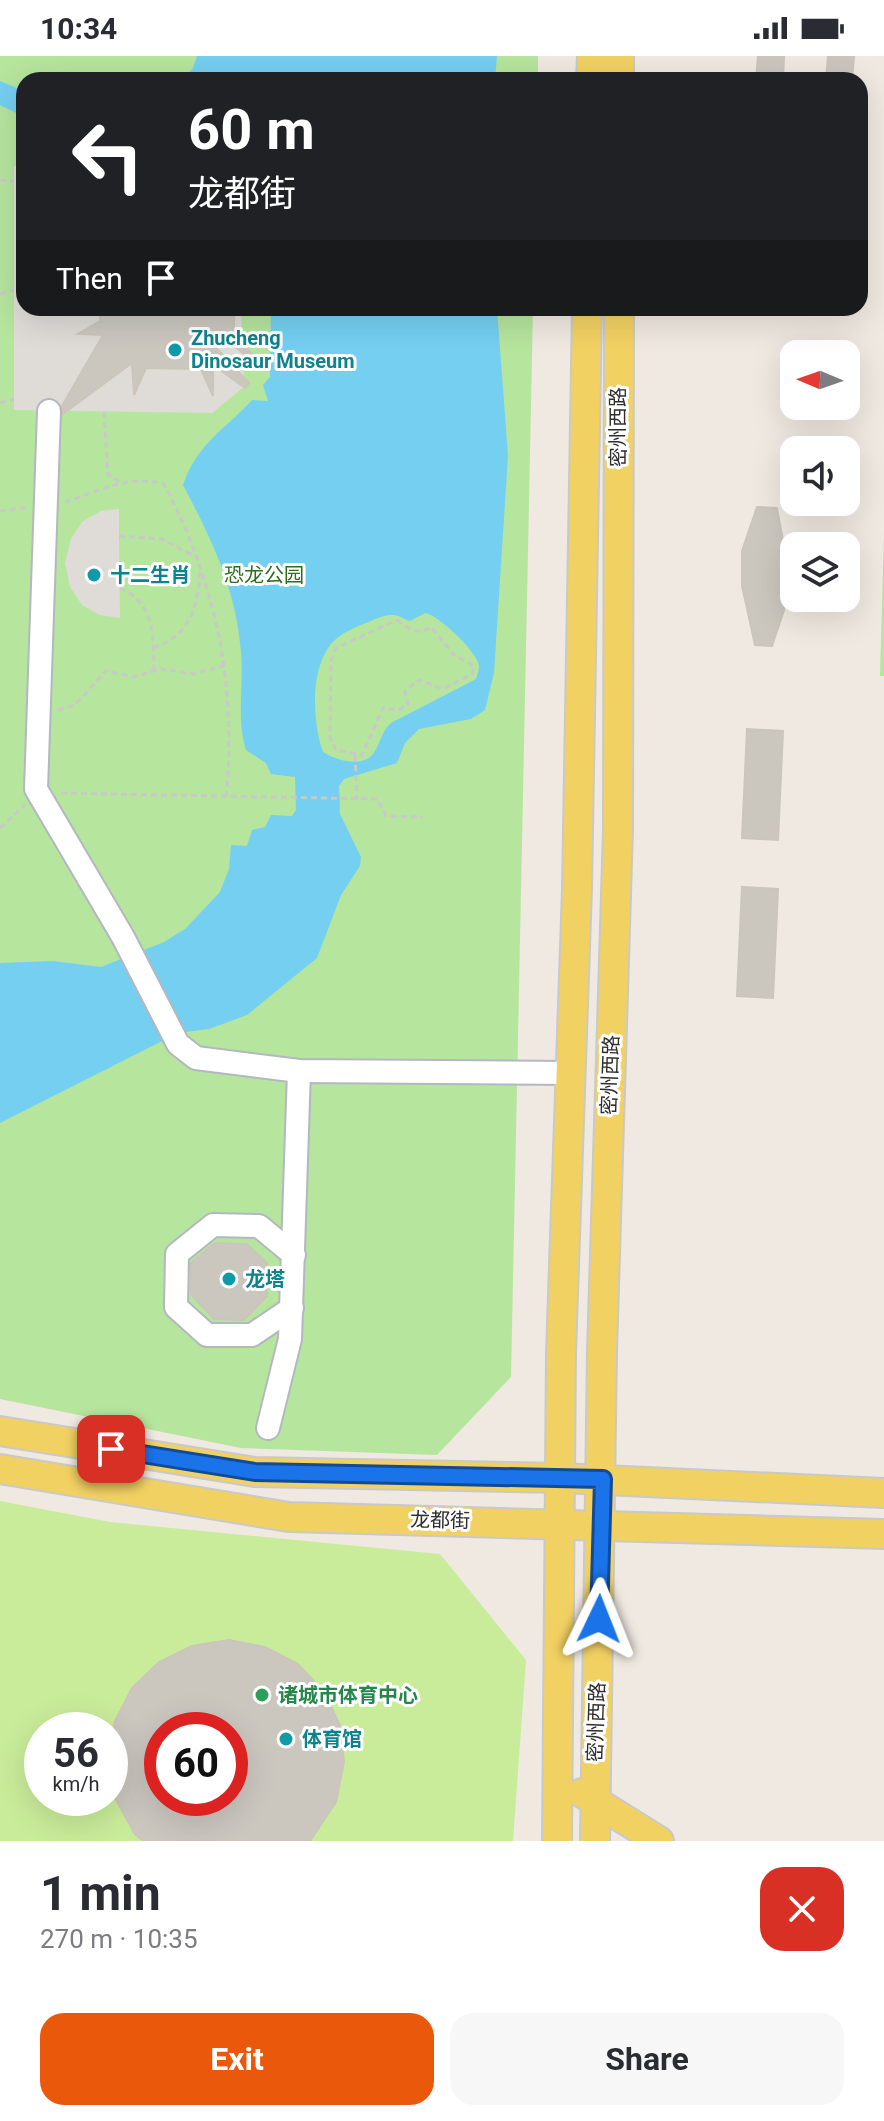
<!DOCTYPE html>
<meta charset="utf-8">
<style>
:root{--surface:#fff;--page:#f7f7f7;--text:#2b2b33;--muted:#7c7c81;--accent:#ea580c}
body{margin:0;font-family:Roboto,"Noto Sans SC",sans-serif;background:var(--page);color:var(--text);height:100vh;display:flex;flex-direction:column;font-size:30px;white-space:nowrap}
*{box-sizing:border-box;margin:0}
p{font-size:26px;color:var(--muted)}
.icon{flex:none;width:44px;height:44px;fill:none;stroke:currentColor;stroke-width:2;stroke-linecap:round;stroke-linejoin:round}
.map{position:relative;height:1785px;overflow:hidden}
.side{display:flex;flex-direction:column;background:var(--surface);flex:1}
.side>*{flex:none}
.guide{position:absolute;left:16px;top:16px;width:852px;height:244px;border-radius:24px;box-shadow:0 8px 32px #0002;background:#202124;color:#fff;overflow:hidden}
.needle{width:52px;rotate:272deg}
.buttons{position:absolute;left:780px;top:284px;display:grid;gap:16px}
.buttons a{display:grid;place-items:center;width:80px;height:80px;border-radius:16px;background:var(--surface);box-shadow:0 8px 32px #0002;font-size:40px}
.speed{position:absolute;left:24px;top:1656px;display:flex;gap:16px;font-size:40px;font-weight:700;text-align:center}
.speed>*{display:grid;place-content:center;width:104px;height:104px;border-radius:50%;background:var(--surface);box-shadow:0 8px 32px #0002;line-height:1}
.speed small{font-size:20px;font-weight:400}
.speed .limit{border:12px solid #d22;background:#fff;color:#111}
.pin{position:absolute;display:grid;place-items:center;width:68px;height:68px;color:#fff;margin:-34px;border-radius:16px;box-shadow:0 4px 12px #0006}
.me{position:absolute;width:88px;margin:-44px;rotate:2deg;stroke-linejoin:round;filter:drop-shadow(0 0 6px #0008)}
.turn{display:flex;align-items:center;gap:28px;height:168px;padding:0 40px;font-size:36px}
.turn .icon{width:104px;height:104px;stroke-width:2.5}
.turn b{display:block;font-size:56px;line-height:68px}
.then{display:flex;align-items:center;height:76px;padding:0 40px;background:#0003;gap:16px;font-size:30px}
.round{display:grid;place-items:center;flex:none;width:84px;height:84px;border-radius:24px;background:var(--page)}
.head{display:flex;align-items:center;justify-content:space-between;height:136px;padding:0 40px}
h1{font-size:48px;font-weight:700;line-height:60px}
.cta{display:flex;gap:16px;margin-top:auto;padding:16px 40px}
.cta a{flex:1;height:92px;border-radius:24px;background:var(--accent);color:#fff;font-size:32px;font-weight:700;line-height:92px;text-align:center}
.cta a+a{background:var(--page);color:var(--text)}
.status{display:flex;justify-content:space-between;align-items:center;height:56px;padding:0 40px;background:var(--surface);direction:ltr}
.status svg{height:22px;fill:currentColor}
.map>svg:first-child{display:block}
</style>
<div class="status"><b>10:34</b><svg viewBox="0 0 49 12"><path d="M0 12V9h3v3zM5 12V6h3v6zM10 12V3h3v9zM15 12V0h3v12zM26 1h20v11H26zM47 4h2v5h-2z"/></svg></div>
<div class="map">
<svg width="884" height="1785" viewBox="0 0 884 1785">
<rect width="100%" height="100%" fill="#efe9e1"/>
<g fill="#b6e59e">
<path d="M0,0H538V24H24V252H533L511,1321L437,1399L241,1392L0,1343Z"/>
<path d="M884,477V620H880Z"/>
</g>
<path fill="#c9ec9a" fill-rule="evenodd" d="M0,1445L110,1466L440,1498L526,1604L513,1785H0ZM42,1674H110V1742H42ZM162,1674H230V1742H162Z"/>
<g fill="#dfdcd8">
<path d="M14,110H24V252H241L244,331L212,357L14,354Z"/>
<path d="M119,453V480L120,562L100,559L82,549L70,531L65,507L71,483L82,466L101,455Z"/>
</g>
<g fill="#75cff0" fill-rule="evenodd">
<path d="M197,0H497L495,24H181L193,12Z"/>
<path d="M0,25L24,35V61L0,49Z"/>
<path d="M271,252H497L508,400L494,617L485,654L471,663L419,673L405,687L397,707L344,723L339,730L340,758L361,801L360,810L341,839L317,902L247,959L209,973L178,977L0,1067V907L53,905L101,911L164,886L185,873L220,836L229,813L231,789L247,790L252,774L265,771L271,759L292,760L296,754L295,721L271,718L266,707L246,694C236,662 244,628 241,596C236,533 212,484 183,429C198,386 223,376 252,344L268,345L263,329L270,321ZM425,557C437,558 478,596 479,610C479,615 477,619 476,623L391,667C382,675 381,685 375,695C365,713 337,705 323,696C312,665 309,607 336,583C344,576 354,572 363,568C372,565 383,558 393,559C399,559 403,563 410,565Z"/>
</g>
<g fill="#cbc7bf" stroke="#cbc5ba" stroke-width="2" fill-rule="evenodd">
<path d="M758,0H784L783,24H756Z"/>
<path d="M828,0H854L852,24H826Z"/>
<path d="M100,252H234V275L252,298L248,301L214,274L207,282L249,327L245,332L213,309V340L201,313L146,312L134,339L132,307L63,358L62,350L103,279L78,278L100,265Z"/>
<path d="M757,451L777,452L784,490V554L772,590L755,589L742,530V495Z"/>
<path d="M747,673L783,675L778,784L742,782Z"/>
<path d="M742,831L778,833L773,942L737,940Z"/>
<path d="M215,1187L247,1188L267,1207V1240L244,1264L214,1263L191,1238V1207Z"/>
<path d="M229,1584L265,1591L298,1608L324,1636L340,1669L344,1706L336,1746L310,1785H143L135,1778L115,1742L110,1710L115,1665L132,1632L159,1606L192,1590ZM162,1674H230V1742H162Z"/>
</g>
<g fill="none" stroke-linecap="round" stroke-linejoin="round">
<g stroke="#b4b7c1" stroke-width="26">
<g id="minor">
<path d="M49,355L36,733L123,881L178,988L196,1002L299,1015L571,1017"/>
<path d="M292,1252L252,1279H207L176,1251L177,1198L213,1169L259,1170L294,1199"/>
<path d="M268,1372L290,1283L299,1015"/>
</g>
</g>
<g stroke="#c9c9c9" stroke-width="32">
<g id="major">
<path d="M591,24L592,0"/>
<path d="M619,24V0"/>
<path d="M0,1375L255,1416L561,1422L884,1437"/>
<path d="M0,1413L289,1461L884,1478"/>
<path d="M582,1737L659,1785"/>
<path d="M557,1785L561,1297L577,833L587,252"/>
<path d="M595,1785L602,1296L618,773L619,252"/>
</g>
</g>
<g stroke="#c9c9c9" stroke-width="3" stroke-dasharray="6 4" stroke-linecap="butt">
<path d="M0,124L14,125"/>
<path d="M0,238L14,234"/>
<path d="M0,347L14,343"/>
<path d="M104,356L108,419L120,426"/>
<path d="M65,446C99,435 129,418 164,428C216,526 237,630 226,740"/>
<path d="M0,455L29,451"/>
<path d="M119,480L162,483L196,501"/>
<path d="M120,532C156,548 153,581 154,616"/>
<path d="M397,564C409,573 417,580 431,571L454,599L474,610L472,618L443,633L419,624L405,635L408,649L398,654L383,652L362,699L336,694L330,682L331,605L336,592Z"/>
<path d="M153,592C190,580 199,550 200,513"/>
<path d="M58,654L75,649L106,615L133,621L161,613L193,618L226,609"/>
<path d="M355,699L357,743"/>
<path d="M61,737L377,743L386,760L423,761"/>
<path d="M0,772L26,748"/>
</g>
<use href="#minor" stroke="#fff" stroke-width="22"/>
<use href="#major" stroke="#f2d163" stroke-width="28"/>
</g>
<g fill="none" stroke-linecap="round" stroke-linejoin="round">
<g stroke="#114b97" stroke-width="20">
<path id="route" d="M111,1393L255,1416L603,1423L599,1563"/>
</g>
<use href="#route" stroke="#1a73e8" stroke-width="14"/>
</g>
<g fill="#0f9aa8" stroke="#fff" stroke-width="3">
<circle cx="175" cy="294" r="8"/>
<circle cx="94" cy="519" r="8"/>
<circle cx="229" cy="1223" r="8"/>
<circle cx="286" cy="1683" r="8"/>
</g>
<circle fill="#2e9e5b" stroke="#fff" stroke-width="3" cx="262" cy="1639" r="8"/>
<g text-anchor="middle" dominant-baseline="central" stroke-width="6" stroke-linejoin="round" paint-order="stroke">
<g font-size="20" font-weight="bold" fill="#0d838f" stroke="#fff" text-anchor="start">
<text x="191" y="282">Zhucheng<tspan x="191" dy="23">Dinosaur Museum</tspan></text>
<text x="110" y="519">十二生肖</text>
<text x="245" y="1223">龙塔</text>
<text x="302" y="1683">体育馆</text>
</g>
<g font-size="20" fill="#2e2e2e" stroke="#fff">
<text transform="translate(618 371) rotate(-90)">密州西路</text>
<text transform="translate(610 1019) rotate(-88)">密州西路</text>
<text transform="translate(440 1464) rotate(1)">龙都街</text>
<text transform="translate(596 1666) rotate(-88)">密州西路</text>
</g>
<g font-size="20" fill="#2c6e1b" stroke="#fff">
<text x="264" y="519">恐龙公园</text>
</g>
<g font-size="20" font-weight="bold" fill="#27864d" stroke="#fff" text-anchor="start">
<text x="278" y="1639">诸城市体育中心</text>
</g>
</g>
</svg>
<div class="buttons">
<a><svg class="needle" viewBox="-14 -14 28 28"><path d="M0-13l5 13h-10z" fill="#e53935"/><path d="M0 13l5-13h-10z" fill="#7c7c81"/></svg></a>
<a><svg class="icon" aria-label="sound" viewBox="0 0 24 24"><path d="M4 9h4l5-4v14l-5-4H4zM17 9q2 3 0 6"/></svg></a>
<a><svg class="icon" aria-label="layers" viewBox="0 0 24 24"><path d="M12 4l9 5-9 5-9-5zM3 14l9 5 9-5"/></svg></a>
</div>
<div class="speed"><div>56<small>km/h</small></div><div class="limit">60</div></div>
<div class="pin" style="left:111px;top:1393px;background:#d93025"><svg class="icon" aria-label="arrive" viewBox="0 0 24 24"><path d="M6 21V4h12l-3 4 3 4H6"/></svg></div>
<svg class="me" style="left:599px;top:1563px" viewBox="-20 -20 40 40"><path d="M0-17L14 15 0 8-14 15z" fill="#1a73e8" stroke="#fff" stroke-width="4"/></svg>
<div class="guide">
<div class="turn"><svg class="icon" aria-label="left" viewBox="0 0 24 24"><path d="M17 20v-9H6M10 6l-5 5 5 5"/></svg><div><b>60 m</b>龙都街</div></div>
<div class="then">Then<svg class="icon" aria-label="arrive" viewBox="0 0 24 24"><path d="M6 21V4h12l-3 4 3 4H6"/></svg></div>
</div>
</div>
<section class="side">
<div class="head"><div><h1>1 min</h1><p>270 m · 10:35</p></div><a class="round" style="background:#d93025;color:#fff"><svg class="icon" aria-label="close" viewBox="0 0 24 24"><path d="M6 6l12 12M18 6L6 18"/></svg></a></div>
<div class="cta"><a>Exit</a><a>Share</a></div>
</section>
